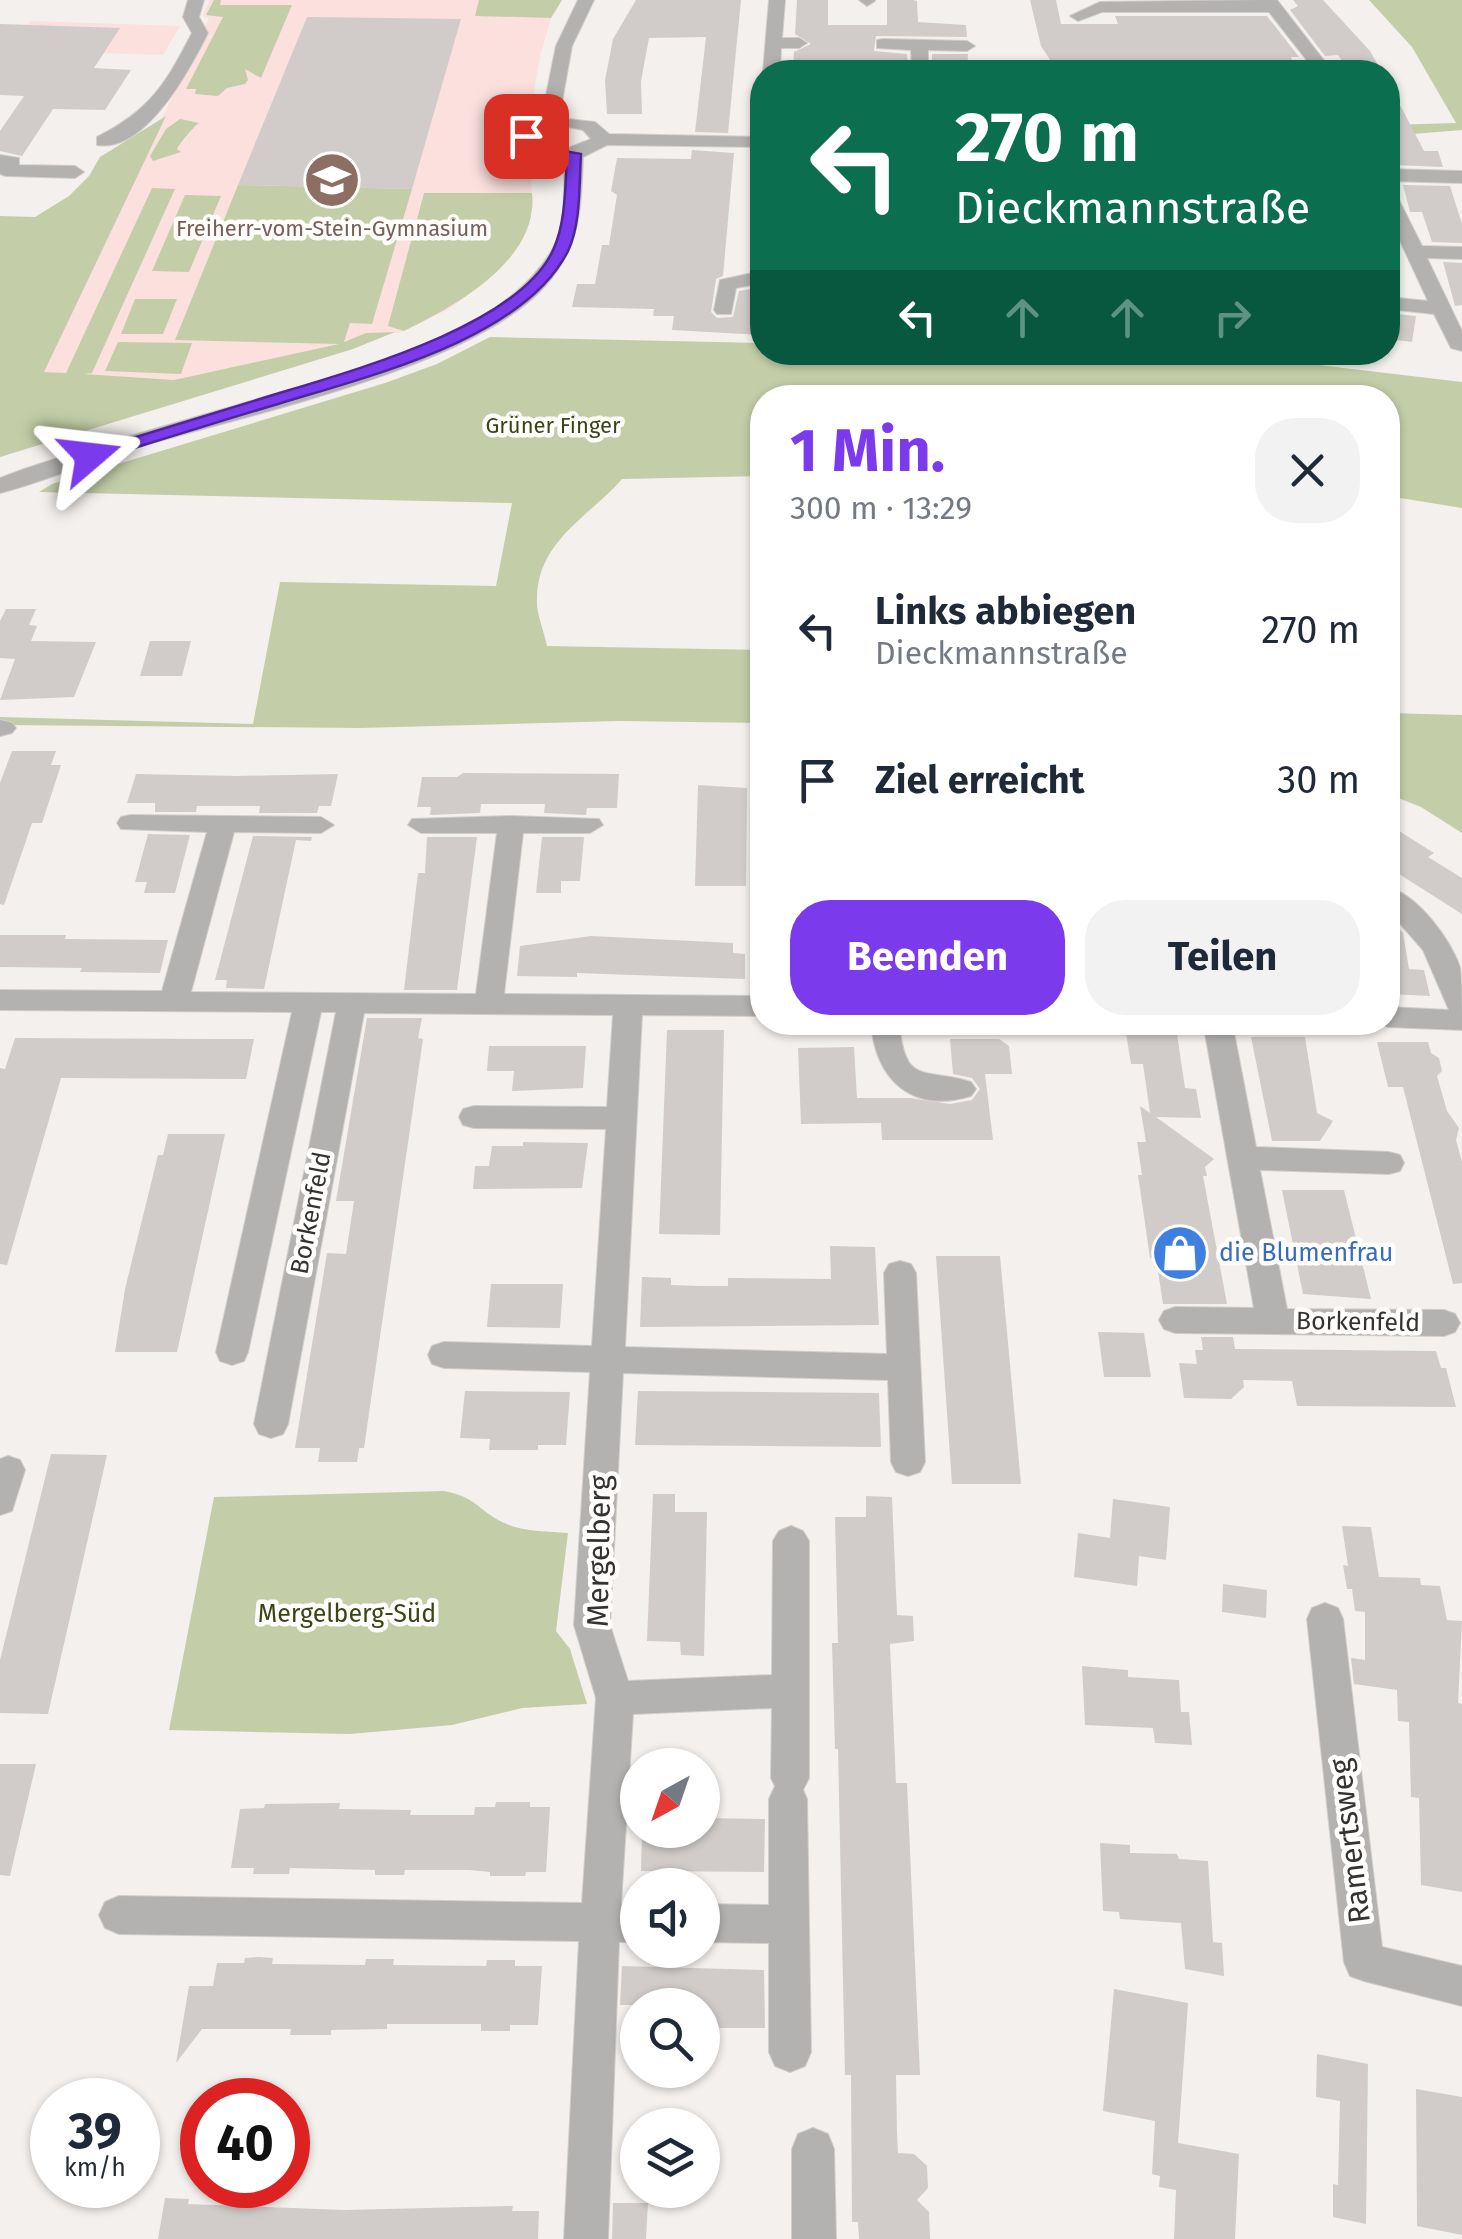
<!DOCTYPE html>
<html lang="de">
<meta charset="utf-8">
<style>
:root{--surface:#fff;--page:#f2f2f3;--text:#1f2937;--muted:#747a83;--accent:#7c3aed}
body{margin:0;font-family:"Fira Sans",sans-serif;background:var(--page);color:var(--text);height:100vh;display:flex;flex-direction:column;font-size:38px;white-space:nowrap}
*{box-sizing:border-box;margin:0}
p{font-size:32px;color:var(--muted)}
.icon{flex:none;width:55px;height:55px;fill:none;stroke:currentColor;stroke-width:2;stroke-linecap:round;stroke-linejoin:round}
.map{position:relative;flex:1;overflow:hidden}
.side{position:absolute;left:750px;top:385px;width:650px;height:650px;display:flex;flex-direction:column;background:var(--surface);border-radius:40px;box-shadow:0 2px 8px #0004}
.side>*{flex:none}
.banner{position:absolute;left:750px;top:60px;width:650px;height:305px;border-radius:40px;box-shadow:0 2px 8px #0004;background:#0b6e4f;color:#fff;overflow:hidden}
.needle{width:65px;rotate:220deg}
.tools{position:absolute;left:620px;top:1748px;display:grid;gap:20px}
.tools a{display:grid;place-items:center;width:100px;height:100px;border-radius:50%;background:var(--surface);box-shadow:0 2px 8px #0004;font-size:50px}
.speed{position:absolute;left:30px;top:2078px;display:flex;gap:20px;font-size:50px;font-weight:700;text-align:center}
.speed>*{display:grid;place-content:center;width:130px;height:130px;border-radius:50%;background:var(--surface);box-shadow:0 2px 8px #0004;line-height:1}
.speed small{font-size:25px;font-weight:400}
.speed .limit{border:15px solid #d22;background:#fff;color:#111}
.pin{position:absolute;display:grid;place-items:center;width:85px;height:85px;color:#fff;margin:-42px;border-radius:20px;box-shadow:0 5px 15px #0006}
.me{position:absolute;width:110px;margin:-55px;rotate:73deg;stroke-linejoin:round;filter:drop-shadow(0 0 8px #0008)}
.turn{display:flex;align-items:center;gap:35px;height:210px;padding:0 40px;font-size:45px}
.turn .icon{width:130px;height:130px;stroke-width:2.5}
.turn b{display:block;font-size:70px;line-height:85px}
.lanes{display:flex;align-items:center;height:95px;padding:0 40px;background:#0003;justify-content:center;gap:50px;direction:ltr}
.lanes .off{opacity:.35}
.round{display:grid;place-items:center;flex:none;width:105px;height:105px;border-radius:40px;background:var(--page)}
.summary{display:flex;align-items:center;justify-content:space-between;height:170px;padding:0 40px}
h1{font-size:60px;font-weight:700;line-height:75px;color:var(--accent)}
.primary-button{display:flex;gap:20px;margin-top:auto;padding:20px 40px}
.primary-button a{flex:1;height:115px;border-radius:40px;background:var(--accent);color:#fff;font-size:40px;font-weight:700;line-height:115px;text-align:center}
.primary-button a+a{background:var(--page);color:var(--text)}
ul{padding:0;list-style:none}
li{display:flex;align-items:center;gap:30px;height:150px;padding:0 40px}
li div{flex:1}
li b{display:block;font-size:38px}
li em{font-style:normal}
.map>svg:first-child{display:block}
</style>
<div class="map">
<svg width="1462" height="2239" viewBox="0 0 1462 2239">
<rect width="100%" height="100%" fill="#f4f0ed"/>
<g fill="#fbe0de">
<path d="M210,0H562L551,18L540,57L530,112L499,141L530,167L533,206L521,238L500,268L451,308L399,333H366L344,344L174,380L43,372L209,18L202,16Z"/>
<path d="M31,21L180,26L163,55L0,50V24L27,25Z"/>
</g>
<g fill="#c3cea8">
<path d="M214,0H221L220,5H292L261,78L245,69L248,80L245,84L227,88L218,96L195,94L196,89H186L223,17L206,15Z"/>
<path d="M479,0H562L551,18L475,16Z"/>
<path d="M1369,0H1462V130L1388,136V125L1456,123L1412,47Z"/>
<path d="M166,116L44,372L66,373L152,188L175,189L92,373L84,374L174,380L339,344L175,340L238,185L412,189L372,324L350,323L344,342L366,333L395,332L353,349L0,457V216L35,217L69,196L89,176L100,157Z"/>
<path d="M180,119L199,123C195,125 179,144 177,149L181,152L153,161L150,156L166,129Z"/>
<path d="M424,193H532C539,261 455,306 404,331L388,326Z"/>
<path d="M185,195L221,196L189,272L152,271Z"/>
<path d="M135,299H177L163,334H121Z"/>
<path d="M490,337L762,343V352L1243,356L1462,382V508L1388,496V398H762V476L622,479C589,517 537,541 537,599C536,613 544,631 547,646L762,650V723L619,721L360,728L0,725V717L253,724L280,582L496,586L512,503L39,492L52,484L385,383L437,364Z"/>
<path d="M118,342L192,343L181,374L105,371Z"/>
<path d="M1388,713L1462,715V833L1421,807L1388,794Z"/>
<path d="M444,1491C478,1498 475,1508 502,1522C522,1532 545,1531 568,1533L556,1631L570,1649L587,1704L522,1708L452,1725L350,1734L169,1730L214,1497Z"/>
</g>
<g fill="#d1ccca">
<path d="M636,0H741L728,133L695,132L706,37L649,38L641,81L642,114H607L605,80L613,39Z"/>
<path d="M797,0H828V25H887V0H913L917,1L918,22L966,25L967,37L876,36L874,51L907,54L908,67H895V71L793,72L794,52L811,44L795,34Z"/>
<path d="M1030,0H1056L1061,24H1118L1115,16H1267L1299,57H1291L1295,71L1206,70L1205,66L1058,72L1041,46Z"/>
<path d="M1293,0H1323L1370,51L1382,72H1350L1338,55L1325,56L1290,10L1298,6Z"/>
<path d="M307,17L461,19L412,189L238,185Z"/>
<path d="M0,24L120,28L94,68L131,70L105,110L53,109L22,156L0,151V131L24,96L0,95Z"/>
<path d="M932,54H968L967,72H940V68H932Z"/>
<path d="M1388,82L1424,151H1438L1443,167L1393,165L1388,146Z"/>
<path d="M692,150L734,153L723,276L716,279L711,312L717,318L733,317L739,291L762,287V335L672,330L674,316H653L654,309L572,307L577,284H595L602,245H609L617,195L611,191L617,158L691,159Z"/>
<path d="M1403,185L1450,186L1462,224V243L1432,242L1422,212H1410Z"/>
<path d="M1443,262L1462,263V305L1455,306Z"/>
<path d="M1388,313L1416,316L1412,342L1388,339Z"/>
<path d="M6,609H36L29,625L37,626L31,641L96,642L74,697L0,700L15,659L0,658V621Z"/>
<path d="M150,641H191L182,676H140Z"/>
<path d="M12,751H56L51,765H61L42,823H32L4,905L0,904V783Z"/>
<path d="M463,773L619,774L617,808H587L586,815L544,813L545,804H481L480,813L430,815L431,807H417L422,777H457Z"/>
<path d="M136,774L237,776L338,774L331,806H319L317,813H259L260,806H197L196,812H155V803H127Z"/>
<path d="M698,785L747,788L746,886H695Z"/>
<path d="M1399,831L1434,853L1428,857L1462,878V914L1388,867V840Z"/>
<path d="M148,834L190,835L175,893H144L147,882H135Z"/>
<path d="M253,836L312,837L311,841L296,840L264,989L226,988L227,980H215Z"/>
<path d="M427,837H477L457,990H404L418,873H425Z"/>
<path d="M542,837H584L580,881H561V893H536Z"/>
<path d="M1388,924H1395L1403,933L1409,969L1424,970L1430,996L1388,994Z"/>
<path d="M0,935H66L65,939L168,940L160,973L80,972L82,968L0,967Z"/>
<path d="M591,936L733,943V953L745,954V979L577,973V977L517,976L520,946Z"/>
<path d="M367,1018H422L418,1038L423,1039L364,1448H359L357,1462H318L320,1448H295L327,1253L346,1254L354,1201H336Z"/>
<path d="M667,1030H724L720,1235L659,1234Z"/>
<path d="M1126,1033L1177,1034L1185,1088L1196,1089L1201,1118L1156,1117L1214,1159L1205,1167L1207,1176H1203L1227,1304H1163L1156,1258H1150L1138,1175H1142L1137,1142H1146L1140,1106L1150,1113L1143,1064H1131Z"/>
<path d="M1251,1037H1305L1317,1113L1333,1121L1320,1141H1272Z"/>
<path d="M15,1038L220,1039H254L246,1079L61,1078L7,1265L0,1264V1068L5,1069Z"/>
<path d="M950,1039H999L1009,1046L1012,1074H985L993,1140H882L881,1123L801,1124L798,1048L854,1047L857,1098H910L950,1104L972,1100L980,1089L972,1078L953,1074Z"/>
<path d="M1377,1042H1428L1431,1053L1439,1058L1442,1071L1437,1076L1447,1111L1459,1128L1456,1140L1462,1162V1283L1453,1284L1403,1087H1388Z"/>
<path d="M489,1046H586L583,1088L512,1091L514,1071H487Z"/>
<path d="M168,1134H225L177,1352H115L125,1289L158,1155H163Z"/>
<path d="M523,1142L588,1143L582,1188L473,1189L475,1166H489L492,1146H523Z"/>
<path d="M1282,1190H1344L1371,1299L1303,1294Z"/>
<path d="M830,1246L875,1247L879,1325L640,1327L642,1277L671,1278V1285L699,1286H728V1278L831,1279Z"/>
<path d="M936,1256H1000L1021,1484H952Z"/>
<path d="M491,1284H563L560,1328L487,1327Z"/>
<path d="M1098,1332L1144,1333L1151,1377H1104Z"/>
<path d="M1201,1337H1233L1235,1349L1436,1351L1441,1368H1446L1456,1407L1297,1406L1292,1381L1243,1380L1244,1387L1231,1399L1184,1398L1179,1363L1197,1364L1195,1350H1203Z"/>
<path d="M465,1391L570,1392L566,1445H538V1450H489L490,1439L460,1438Z"/>
<path d="M638,1391L879,1393L881,1447L635,1445Z"/>
<path d="M51,1454L107,1455L48,1714L0,1713V1660Z"/>
<path d="M653,1494H675V1512H707L704,1656L681,1655L680,1642L647,1641Z"/>
<path d="M866,1496L892,1497L897,1615L913,1616L914,1641L890,1644L896,1783H907L920,2075H896L897,2133L898,2153L914,2154L927,2166L928,2188L917,2200L929,2212L930,2239H859L858,2222H852L851,2075H845L838,1749H835L834,1713L832,1643H838L835,1517H866Z"/>
<path d="M1113,1499L1170,1507L1166,1560L1139,1556L1137,1586L1074,1577L1078,1533L1110,1538Z"/>
<path d="M1342,1526L1371,1527L1379,1577L1420,1578L1421,1585L1440,1586L1447,1620L1462,1621L1458,1703L1462,1704V1892L1421,1885L1419,1798L1411,1797L1409,1722L1398,1721L1397,1690L1354,1684L1351,1658L1365,1660V1612L1355,1611L1352,1589H1347L1343,1565L1348,1566Z"/>
<path d="M1223,1584L1267,1590L1266,1618L1222,1612Z"/>
<path d="M1082,1666L1128,1670V1677L1179,1680L1181,1712H1189L1192,1745L1155,1743L1153,1728L1085,1725Z"/>
<path d="M0,1764H36L10,1876L0,1875Z"/>
<path d="M496,1802H530V1807H550L546,1872H526L525,1876H490V1872L469,1870H405L404,1875H375V1870L290,1868L289,1874H253L254,1868H231L240,1809L264,1808L265,1804L340,1803L339,1809L411,1810L410,1815H474L475,1807H495Z"/>
<path d="M702,1818L765,1819L764,1872L641,1871L642,1830H702Z"/>
<path d="M1100,1843L1130,1845V1853L1177,1854L1179,1859L1208,1861L1213,1942L1222,1943L1224,1976L1185,1969L1181,1923L1120,1919L1119,1912L1103,1911Z"/>
<path d="M259,1957L273,1958L272,1964L365,1965L366,1959H394L393,1965L486,1966L487,1960H515V1966H542L538,2025H510V2031H481V2024H387V2029L331,2030V2035H290L291,2029H202L176,2063L189,1986H213L217,1963H244L245,1958Z"/>
<path d="M622,1966L764,1970L765,2028H702V2005H620Z"/>
<path d="M1114,1989L1188,2003L1178,2143L1239,2154L1235,2239H1174L1176,2190L1159,2187L1160,2176L1152,2174L1155,2121L1103,2111Z"/>
<path d="M1317,2054L1368,2064L1366,2224L1333,2217V2184L1338,2185L1340,2101L1316,2097Z"/>
<path d="M1416,2089L1462,2097V2235L1417,2226Z"/>
<path d="M165,2198L189,2199L188,2204L344,2210L513,2206L512,2211H539L538,2239H158Z"/>
<path d="M613,2203H648L646,2239H612Z"/>
</g>
<g fill="none" stroke-linecap="round" stroke-linejoin="round">
<g stroke="#d2cecb" stroke-width="2">
<g id="minor">
<path d="M188,0H204L199,17L208,33C190,69 146,153 97,145V137C150,110 165,85 192,33L183,17Z"/>
<path d="M578,0H594L572,46L559,118L595,122L609,134L762,137V147L607,145L583,157C581,207 581,245 546,285C473,368 246,415 138,447C92,461 46,481 0,493V478L24,469C99,444 175,423 251,401C345,372 498,341 552,250C567,224 563,189 565,160L536,156L517,142L518,134L541,120L556,46ZM568,127L583,130L591,139L563,150L535,140L548,130Z"/>
<path d="M769,0H785L782,38H799L807,43L799,48H781L780,72H763Z"/>
<path d="M859,0H875V1L867,6Z"/>
<path d="M1260,0H1277L1333,72H1316L1269,12H1102L1078,21L1070,16L1100,2Z"/>
<path d="M883,39L967,41L975,46L967,51L928,50V72H912L911,50L877,48V40Z"/>
<path d="M0,155L19,158V165L75,166L84,172L75,178L6,176L0,174Z"/>
<path d="M1388,169L1462,171V183L1388,181Z"/>
<path d="M1388,190L1397,196L1422,246L1462,247V259L1427,258L1462,331V351L1451,348L1434,314L1388,309V297L1428,301L1388,215Z"/>
<path d="M762,271V283L736,288L731,314H717L714,310L720,280Z"/>
<path d="M0,720L12,723L16,728L12,733L0,736Z"/>
<path d="M130,815L321,817L334,825L321,833L234,832L191,992L476,994L497,833H421L408,825L412,819L511,816L599,819L603,825L590,833H523L504,994L762,996V1016L642,1015L625,1347L887,1354L884,1273L889,1264L900,1261L911,1264L916,1273L925,1462L920,1472L908,1476L896,1472L891,1462L888,1380L623,1373L610,1625L628,1681L772,1675L773,1541L779,1531L791,1526L803,1531L809,1541V1778L803,1790L807,1799L811,2052L805,2066L790,2072L775,2066L769,2052V1943L702,1942V1904L769,1905V1799L775,1786L771,1778L772,1708L633,1714L621,1904H638V1942H619L608,2239H564L579,1941L119,1934L105,1928L99,1915L105,1902L119,1896L582,1903L596,1698L574,1625L590,1372L444,1368L432,1364L428,1355L432,1346L444,1342L592,1346L606,1129L474,1128L463,1125L459,1117L463,1109L474,1106L607,1107L613,1015L364,1013L288,1424L283,1434L271,1438L259,1434L254,1424L336,1012H321L248,1352L244,1361L232,1365L220,1361L216,1352L292,1012L0,1010V990L162,991L207,832L121,829L117,823L121,817Z"/>
<path d="M1388,887C1418,895 1450,939 1460,967C1462,985 1462,1011 1462,1030L1388,1027L1377,1022H1388V1007L1449,1010L1423,950L1388,910Z"/>
<path d="M871,1022H899C905,1087 923,1067 971,1082L976,1089L971,1096C912,1114 875,1080 871,1022Z"/>
<path d="M1203,1022H1232L1256,1147L1389,1152L1400,1155L1404,1163L1400,1171L1389,1174L1260,1170L1287,1309L1444,1310L1455,1314L1460,1323L1455,1332L1444,1336L1175,1333L1164,1329L1159,1320L1164,1311L1175,1307L1254,1308Z"/>
<path d="M8,1456L20,1460L25,1470L12,1511L0,1515V1459Z"/>
<path d="M1325,1603L1338,1608L1343,1619L1382,1947L1462,1966V2006L1364,1981L1350,1976L1344,1962L1307,1619L1312,1608Z"/>
<path d="M813,2128L828,2134L834,2149L836,2239H792V2149L798,2134Z"/>
</g>
</g>
<use href="#minor" fill="#b4b1b1" fill-rule="evenodd"/>
</g>
<path fill="#7c3aed" stroke="#51269a" stroke-width="2.5" d="M526,132L542,147L581,154C579,184 581,224 568,251C523,340 365,377 278,404C217,422 157,441 96,460H84V453C143,435 202,417 260,399C337,375 521,328 554,248C566,221 565,186 567,157L538,155L523,147L519,136Z"/>
<defs>
<g id="school-disc" transform="scale(2.875)"><circle r="9.5" fill="#8d6e63" stroke="#fffefd"/><path d="M0-5L7-2L0 1L-7-2ZM-4 1L0 2.5L4 1V4Q0 6-4 4Z" fill="#fff"/></g>
<g id="shop-disc" transform="scale(2.875)"><circle r="9.5" fill="#3f7fe0" stroke="#fffefd"/><path d="M-5-2.5h2.3a2.7 3.5 0 0 1 5.4 0H5L5.5 6h-11ZM-1.5-2.5h3a1.5 2.3 0 0 0-3 0Z" fill="#fff"/></g>
</defs>
<g fill-rule="evenodd">
<use href="#school-disc" x="332" y="180"/>
<use href="#shop-disc" x="1180" y="1253"/>
</g>
<g text-anchor="middle" dominant-baseline="central" stroke-width="9" stroke-linejoin="round" paint-order="stroke">
<g font-size="22" fill="#785e54" stroke="#fffefd">
<text x="332" y="228">Freiherr-vom-Stein-Gymnasium</text>
</g>
<g font-size="22" fill="#3a4516" stroke="#fffefd">
<text x="553" y="425">Grüner Finger</text>
</g>
<g font-size="25" fill="#353332" stroke="#fffefd">
<text transform="translate(311 1213) rotate(-79)">Borkenfeld</text>
<text transform="translate(1358 1322) rotate(1)">Borkenfeld</text>
</g>
<g font-size="25" fill="#366cbe" stroke="#fffefd" text-anchor="start">
<text x="1219" y="1253">die Blumenfrau</text>
</g>
<g font-size="25" fill="#3a4516" stroke="#fffefd">
<text x="347" y="1614">Mergelberg-Süd</text>
</g>
<g font-size="30" fill="#353332" stroke="#fffefd">
<text transform="translate(599 1551) rotate(-89)">Mergelberg</text>
<text transform="translate(1350 1841) rotate(-97)">Ramertsweg</text>
</g>
</g>
</svg>
<div class="tools">
<a><svg class="needle" viewBox="-14 -14 28 28"><path d="M0-13l5 13h-10z" fill="#e53935"/><path d="M0 13l5-13h-10z" fill="#747a83"/></svg></a>
<a><svg class="icon" aria-label="sound" viewBox="0 0 24 24"><path d="M4 9h4l5-4v14l-5-4H4zM17 9q2 3 0 6"/></svg></a>
<a><svg class="icon" aria-label="search" viewBox="0 0 24 24"><circle cx="10" cy="10" r="6"/><path d="M15 15l6 6"/></svg></a>
<a><svg class="icon" aria-label="layers" viewBox="0 0 24 24"><path d="M12 4l9 5-9 5-9-5zM3 14l9 5 9-5"/></svg></a>
</div>
<div class="speed"><div>39<small>km/h</small></div><div class="limit">40</div></div>
<div class="pin" style="left:526px;top:136px;background:#d93025"><svg class="icon" aria-label="arrive" viewBox="0 0 24 24"><path d="M6 21V4h12l-3 4 3 4H6"/></svg></div>
<svg class="me" style="left:90px;top:456px" viewBox="-20 -20 40 40"><path d="M0-17L14 15 0 8-14 15z" fill="#7c3aed" stroke="#fff" stroke-width="4"/></svg>
<div class="banner">
<div class="turn"><svg class="icon" aria-label="left" viewBox="0 0 24 24"><path d="M17 20v-9H6M10 6l-5 5 5 5"/></svg><div><b>270 m</b>Dieckmannstraße</div></div>
<div class="lanes"><svg class="icon" aria-label="left" viewBox="0 0 24 24"><path d="M17 20v-9H6M10 6l-5 5 5 5"/></svg><svg class="icon off" aria-label="ahead" viewBox="0 0 24 24"><path d="M12 20V5M6 11l6-6 6 6"/></svg><svg class="icon off" aria-label="ahead" viewBox="0 0 24 24"><path d="M12 20V5M6 11l6-6 6 6"/></svg><svg class="icon off" aria-label="right" viewBox="0 0 24 24"><path d="M7 20v-9h11M14 6l5 5-5 5"/></svg></div>
</div>
<section class="side">
<div class="summary"><div><h1>1 Min.</h1><p>300 m · 13:29</p></div><a class="round"><svg class="icon" aria-label="close" viewBox="0 0 24 24"><path d="M6 6l12 12M18 6L6 18"/></svg></a></div>
<ul>
<li><svg class="icon" aria-label="left" viewBox="0 0 24 24"><path d="M17 20v-9H6M10 6l-5 5 5 5"/></svg><div><b>Links abbiegen</b><p>Dieckmannstraße</p></div><em>270 m</em></li>
<li><svg class="icon" aria-label="arrive" viewBox="0 0 24 24"><path d="M6 21V4h12l-3 4 3 4H6"/></svg><div><b>Ziel erreicht</b></div><em>30 m</em></li>
</ul>
<div class="primary-button"><a>Beenden</a><a>Teilen</a></div>
</section>
</div>
